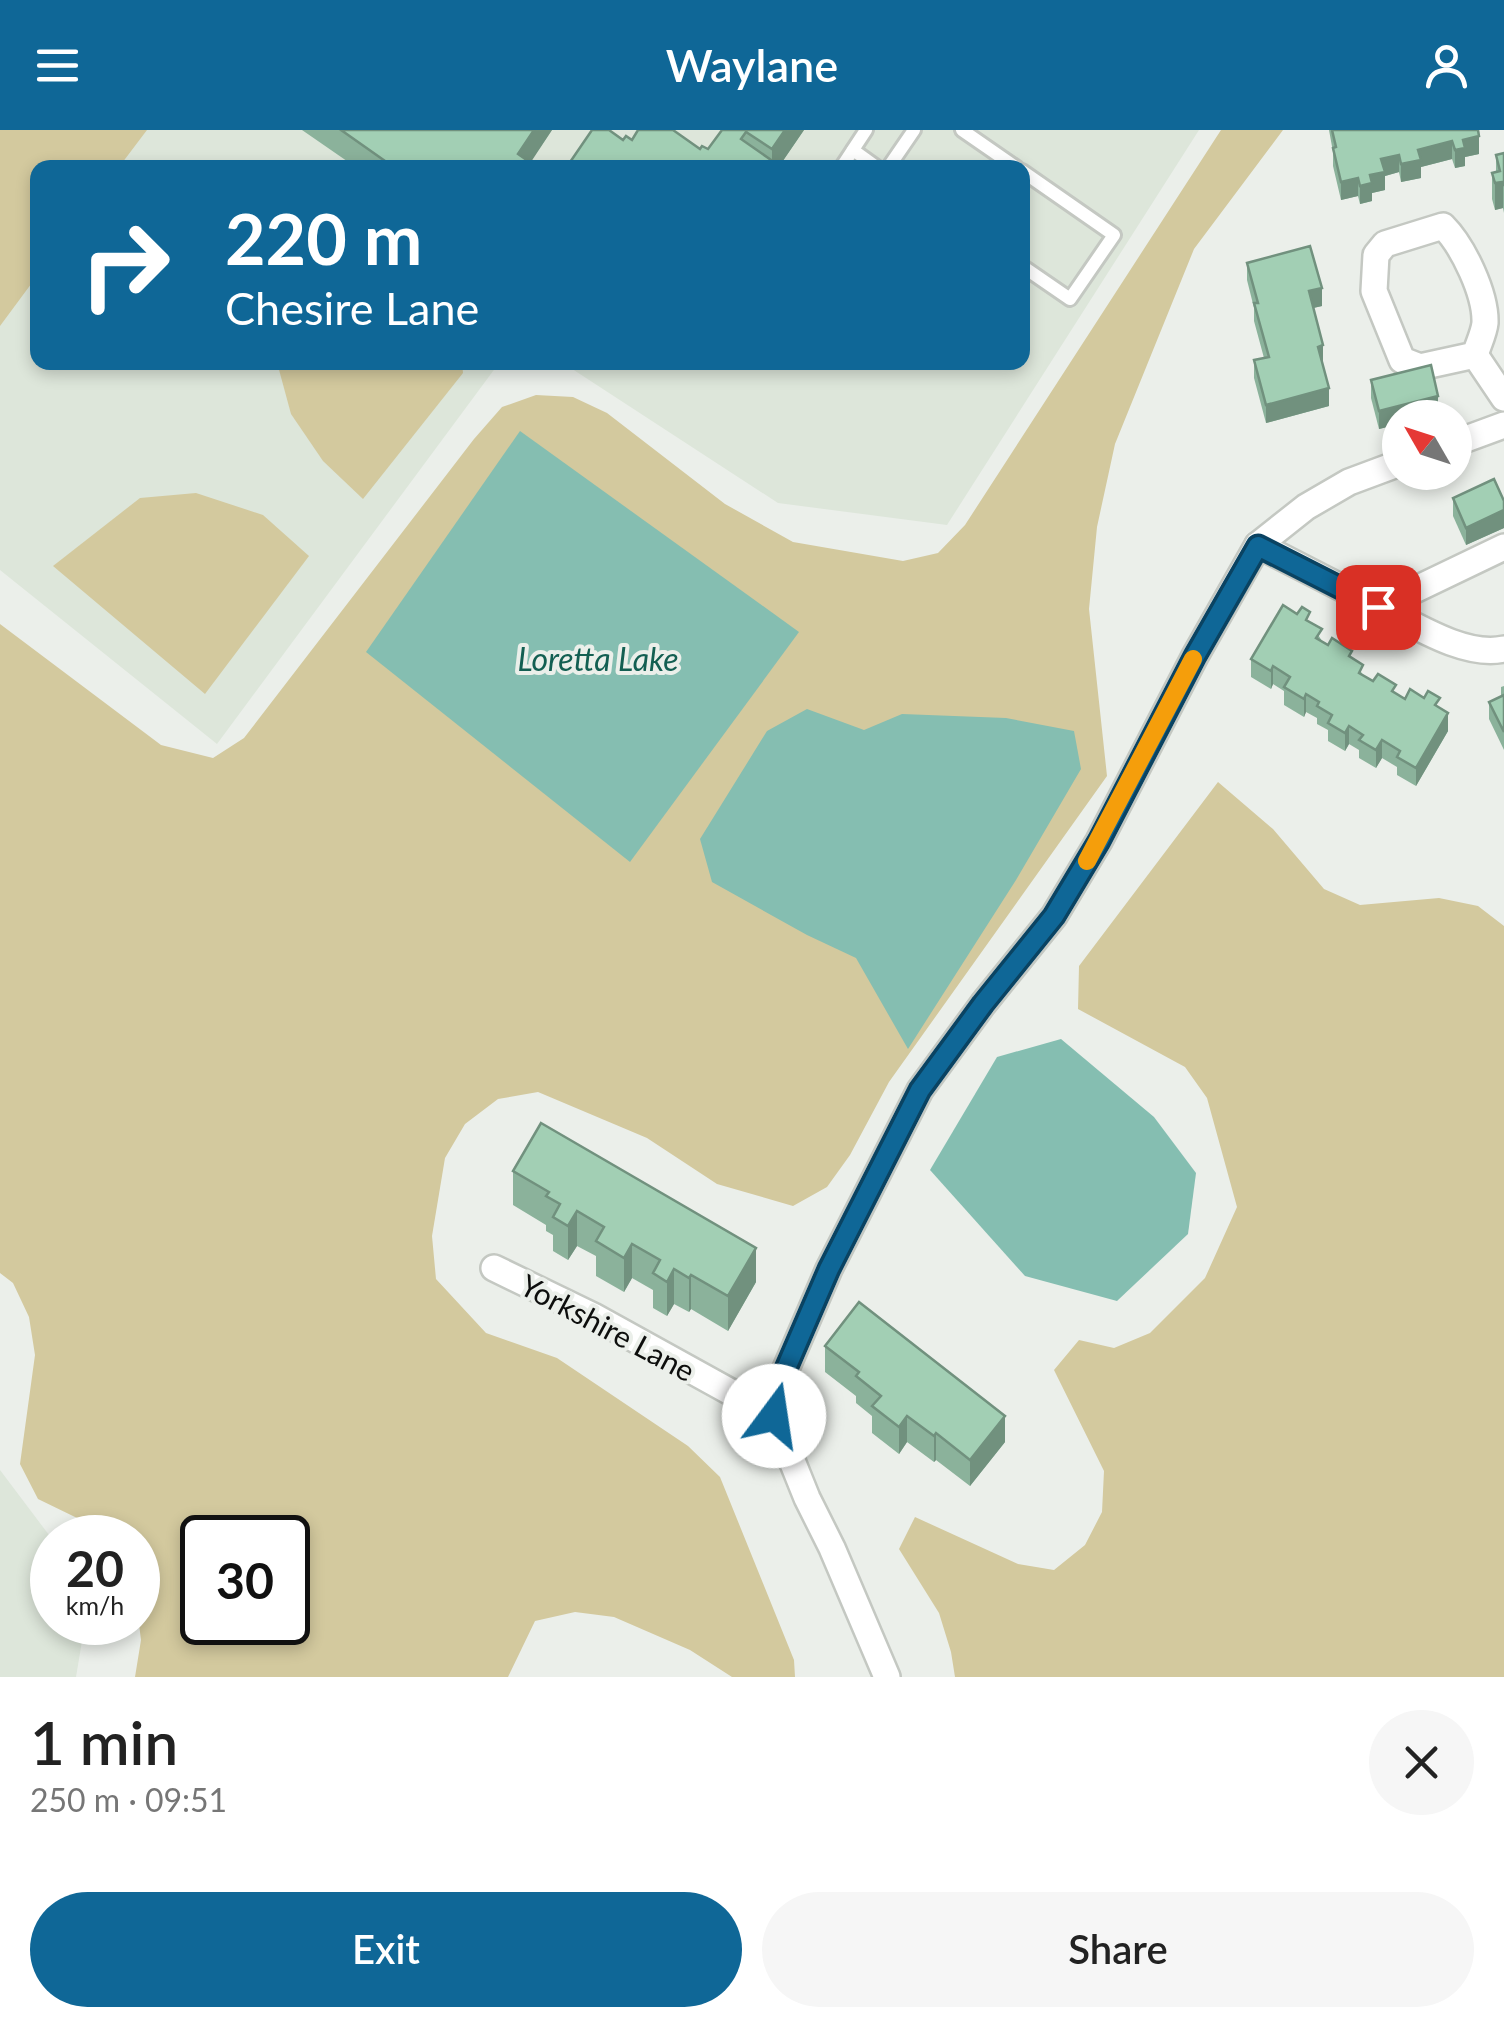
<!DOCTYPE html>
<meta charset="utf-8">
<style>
:root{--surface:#fff;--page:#f6f6f6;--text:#222;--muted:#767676;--accent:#0f6797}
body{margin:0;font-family:Lato,sans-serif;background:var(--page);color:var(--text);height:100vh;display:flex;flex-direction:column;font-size:38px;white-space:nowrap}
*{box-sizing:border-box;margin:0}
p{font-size:32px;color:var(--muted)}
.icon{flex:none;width:55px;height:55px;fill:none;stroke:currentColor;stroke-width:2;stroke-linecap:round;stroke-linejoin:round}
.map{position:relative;height:1547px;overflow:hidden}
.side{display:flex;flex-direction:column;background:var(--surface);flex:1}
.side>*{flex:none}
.hud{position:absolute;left:30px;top:30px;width:1000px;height:210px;border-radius:20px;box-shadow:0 5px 15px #0003;background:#0f6797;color:#fff;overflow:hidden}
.needle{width:65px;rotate:309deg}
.fabs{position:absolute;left:1382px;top:270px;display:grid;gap:20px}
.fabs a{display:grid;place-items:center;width:90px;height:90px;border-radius:50%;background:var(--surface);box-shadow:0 5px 15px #0003;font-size:50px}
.speed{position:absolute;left:30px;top:1385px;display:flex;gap:20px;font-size:50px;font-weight:700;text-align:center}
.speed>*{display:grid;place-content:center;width:130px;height:130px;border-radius:50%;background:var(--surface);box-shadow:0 5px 15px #0003;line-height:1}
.speed small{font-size:25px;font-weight:400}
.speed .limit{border:5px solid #111;border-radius:15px;background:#fff;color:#111}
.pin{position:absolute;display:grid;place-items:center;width:85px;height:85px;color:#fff;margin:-42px;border-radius:20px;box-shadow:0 5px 15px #0006}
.me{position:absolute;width:110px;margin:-55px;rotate:14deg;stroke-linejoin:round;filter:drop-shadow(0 0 8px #0008)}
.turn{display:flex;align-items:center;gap:35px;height:210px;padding:0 30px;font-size:45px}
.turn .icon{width:130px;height:130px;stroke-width:2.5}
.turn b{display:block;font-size:70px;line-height:85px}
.round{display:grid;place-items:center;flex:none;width:105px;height:105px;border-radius:52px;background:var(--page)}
.overview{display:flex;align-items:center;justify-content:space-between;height:170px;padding:0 30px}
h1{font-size:60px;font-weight:600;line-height:75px}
.cta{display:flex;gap:20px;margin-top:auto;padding:20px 30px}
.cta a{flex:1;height:115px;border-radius:60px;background:var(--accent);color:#fff;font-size:40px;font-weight:600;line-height:115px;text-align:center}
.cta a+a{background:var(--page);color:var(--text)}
header{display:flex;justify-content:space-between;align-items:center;height:130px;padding:0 30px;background:var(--accent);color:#fff;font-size:45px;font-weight:600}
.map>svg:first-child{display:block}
</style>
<header><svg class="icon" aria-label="menu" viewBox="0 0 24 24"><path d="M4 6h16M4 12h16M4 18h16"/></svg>Waylane<svg class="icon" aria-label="person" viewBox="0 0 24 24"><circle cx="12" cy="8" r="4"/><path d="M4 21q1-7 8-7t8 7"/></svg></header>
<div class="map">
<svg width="1504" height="1547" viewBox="0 0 1504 1547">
<rect width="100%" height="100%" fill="#ebefea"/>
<g fill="#dde6da">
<path d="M0,0H1199L947,395L778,373L563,233L1022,232V38H38V232L499,233L217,614L0,440Z"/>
<path d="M0,1340L52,1409V1492L85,1493L76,1547H0Z"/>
</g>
<g fill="#d3c99e" fill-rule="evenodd">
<path d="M0,0H147L119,37L38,38L37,146L0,196Z"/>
<path d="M1221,0H1283L1194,119L1115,314L1097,397L1089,479L1107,646L889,952L850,1025L827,1057L793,1076L717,1054L647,1008L538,962L498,969L465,994L445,1028L432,1106L436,1149L486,1203L557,1228L688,1316L720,1347L794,1530L795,1547H732L690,1520L614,1487L575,1482L535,1491L508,1547H135L141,1510L138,1486V1408L112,1407L110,1404L38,1369L20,1334L35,1225L29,1187L13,1153L0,1143V494L161,615L213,628L244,608L474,309L502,277L536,265L573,267L607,283L725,374L793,412L903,431L938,423L965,395ZM202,1408H288V1492H202Z"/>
<path d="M279,232L462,233L463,243L363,369L323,331L291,284L278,236Z"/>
<path d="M196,363L263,385L309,426L205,564L53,436L140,368Z"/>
<path d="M1218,652L1273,699L1324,759L1360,775L1439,768L1478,776L1504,796V1547H955L951,1522L939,1483L899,1419L915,1387L1018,1434L1054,1440L1085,1415L1102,1382L1104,1341L1054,1240L1079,1210L1114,1218L1150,1203L1205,1148L1237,1077L1207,968L1185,937L1078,879L1079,836Z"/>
</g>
<g fill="#85beb1">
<path d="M520,301L799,502L630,732L366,522Z"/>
<path d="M807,579L864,600L902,584L1006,588L1074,601L1081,639L1016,750L908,919L856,828L807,805L712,752L700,709L767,601Z"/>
<path d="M1061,909L1154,987L1196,1043L1188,1104L1117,1171L1025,1146L930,1040L997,927Z"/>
</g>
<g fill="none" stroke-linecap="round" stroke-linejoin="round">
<g stroke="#c4c8c2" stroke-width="18">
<g id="service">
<path d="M962,0L1017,38"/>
<path d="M853,20L878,38"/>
<path d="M841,38L866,0"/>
<path d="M888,38L914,0"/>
<path d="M1022,41L1114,105L1070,169L1022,136"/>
</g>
</g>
<g stroke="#c4c8c2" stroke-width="30">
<g id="minor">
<path d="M1443,96C1463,116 1486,164 1485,193C1484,203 1478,215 1475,225L1420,237L1402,230L1374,161L1376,125L1385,114Z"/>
<path d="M1475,225L1504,268"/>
<path d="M1455,313L1504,295"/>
<path d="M1258,415L1379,477"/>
<path d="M1504,417L1379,477C1413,494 1465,528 1504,519"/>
<path d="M494,1138L593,1186L774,1286"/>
<path d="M887,1547L832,1418L807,1368L774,1286L775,1264L829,1139L920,960L983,874L1054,786L1099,711L1195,526L1258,415L1306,377L1349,352L1400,333"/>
</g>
</g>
<use href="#service" stroke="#fff" stroke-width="12"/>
<use href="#minor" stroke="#fff" stroke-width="25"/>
</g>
<g fill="#8bb29b">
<path d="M302,0H552L530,32L538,38H357Z"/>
<path d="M722,0H804L778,38H566L623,10L708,19Z"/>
<path d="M1329,0H1478L1479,24L1465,27V36L1455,38L1452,29L1421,37V48L1401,52L1399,42L1385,46V60L1372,63V71L1360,74L1358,66L1341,70L1333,36V22Z"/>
<path d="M1504,23V83L1503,78L1495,80L1492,69V43L1496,42V25Z"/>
<path d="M1247,133L1322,176L1313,178L1323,233L1322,234L1329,276L1266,293L1254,248V230L1264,228L1254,191V178L1247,150Z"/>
<path d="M1371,250L1438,284L1379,299L1371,268Z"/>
<path d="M1453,368L1504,371V398L1466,415L1453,386Z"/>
<path d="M1297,484L1310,492L1322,511L1352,528L1363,545L1405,569L1440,578L1448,601L1416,656L1397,645V637L1382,628L1376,638L1359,628V620L1349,614L1345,621L1328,611V600L1317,594V588L1306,582L1304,587L1284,575V561L1273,554L1271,559L1251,547V529Z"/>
<path d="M1504,556V620L1489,589V572L1501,566V557Z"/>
<path d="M513,1041L756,1152L728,1201L691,1179L689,1182L674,1174L667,1186L653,1178V1160L632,1148L624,1162L596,1146V1126L577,1116L568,1130L553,1121V1105L546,1101V1095L513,1075Z"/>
<path d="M825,1216L1005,1312L970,1356L936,1330L934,1332L907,1312L899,1324L872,1303V1286L856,1273V1266L825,1242Z"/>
</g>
<g fill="#71917e">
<path d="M534,0H552L527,38L518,24Z"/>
<path d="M785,0H804L778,38H770L772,35V19Z"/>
<path d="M1479,6V24L1465,27V36L1455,38V20L1463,10Z"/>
<path d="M1452,11V29L1421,37V48L1401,52V34L1418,20Z"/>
<path d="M1399,25V42L1385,46V60L1372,63V71L1360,74V56L1381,29Z"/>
<path d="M1358,48V66L1341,70V52Z"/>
<path d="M1503,52V78L1495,80V53Z"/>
<path d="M1322,158V176L1309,179V161Z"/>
<path d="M1323,215V233L1318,235V217Z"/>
<path d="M1329,258V276L1266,293V275Z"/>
<path d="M1438,266V284L1425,288H1400V294L1379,299V281Z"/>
<path d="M1504,380V398L1466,415V398Z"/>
<path d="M1273,536V554L1271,559V541Z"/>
<path d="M1306,564V582L1304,587V569Z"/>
<path d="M1448,583V601L1416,656V638Z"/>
<path d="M1349,596V614L1345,621V603Z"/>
<path d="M1382,610V628L1376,638V620Z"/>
<path d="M577,1081V1116L568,1130V1096Z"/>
<path d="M632,1114V1148L624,1162V1128Z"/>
<path d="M756,1118V1152L728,1201V1166Z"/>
<path d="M674,1139V1174L667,1186V1152Z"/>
<path d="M691,1145V1179L689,1182V1148Z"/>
<path d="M907,1286V1312L899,1324V1297Z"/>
<path d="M1005,1286V1312L970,1356V1330Z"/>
<path d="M936,1303V1330L934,1332V1306Z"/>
</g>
<g fill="#a2cfb4" stroke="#71917e" stroke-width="2.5">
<path d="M341,0H534L518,24L538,38H395Z"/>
<path d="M592,0H609L623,10L626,6L632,10L638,0H673L700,19L702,16L708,19L722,0H785L772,19L746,2L741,9L774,32L770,38H566Z"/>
<path d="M1332,0H1478L1479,6L1463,10L1465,18L1455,20L1452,11L1418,20L1421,30L1401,34L1399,25L1381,29L1385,42L1370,45L1372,53L1360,56L1358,48L1341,52L1333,18L1336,17Z"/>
<path d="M1504,23V56L1503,52L1495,53L1492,43L1500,41L1496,25Z"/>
<path d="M1310,116L1322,158L1309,161L1323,215L1318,217L1329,258L1266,275L1254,230L1269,227L1254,173H1258L1247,133Z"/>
<path d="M1431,235L1438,266L1379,281L1371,250Z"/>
<path d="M1494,349L1504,371V380L1466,398L1453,368Z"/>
<path d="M1283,475L1297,484L1302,477L1310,482L1306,490L1322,499L1316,508L1328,515L1332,508L1352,521L1349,526L1363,535L1359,543L1373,551L1378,544L1396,555L1392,561L1405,569L1410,559L1424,568L1428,561L1440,568L1435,575L1448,583L1416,638L1397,627L1400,621L1382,610L1376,620L1359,610L1363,605L1349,596L1345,603L1328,593L1332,585L1317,576L1319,572L1306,564L1304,569L1284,557L1290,547L1273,536L1271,541L1251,529Z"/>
<path d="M1504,565V602L1489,572Z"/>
<path d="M541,993L756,1118L728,1166L691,1145L689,1148L674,1139L667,1152L653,1143L660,1130L632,1114L624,1128L596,1111L604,1097L577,1081L568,1096L553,1087L560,1074L546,1066L549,1062L513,1041Z"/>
<path d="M859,1172L1005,1286L970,1330L936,1303L934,1306L907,1286L899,1297L872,1276L881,1266L856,1246L859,1242L825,1216Z"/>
</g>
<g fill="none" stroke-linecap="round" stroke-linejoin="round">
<g stroke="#0a4362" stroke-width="25">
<path id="route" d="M774,1286L775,1264L829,1139L920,960L983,874L1054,786L1099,711L1195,526L1258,416L1378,477"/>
</g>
<use href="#route" stroke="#0f6797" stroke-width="18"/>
<path stroke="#f59e0b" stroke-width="18" d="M1087,731L1193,529"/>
</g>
<g text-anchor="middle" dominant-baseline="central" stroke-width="8" stroke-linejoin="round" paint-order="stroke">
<g font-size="30" fill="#0d0e0d" stroke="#ebefea">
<text transform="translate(608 1197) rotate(28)">Yorkshire Lane</text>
</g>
<g font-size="32" font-style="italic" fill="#135f52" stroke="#ebefea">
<text x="598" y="528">Loretta Lake</text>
</g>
</g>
</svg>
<div class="fabs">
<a><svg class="needle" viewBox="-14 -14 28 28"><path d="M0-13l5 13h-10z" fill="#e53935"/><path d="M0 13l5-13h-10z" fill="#767676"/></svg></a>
</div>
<div class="speed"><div>20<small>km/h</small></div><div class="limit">30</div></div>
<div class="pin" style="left:1378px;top:477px;background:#d93025"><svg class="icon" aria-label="arrive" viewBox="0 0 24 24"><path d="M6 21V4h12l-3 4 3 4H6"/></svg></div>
<svg class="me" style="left:774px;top:1286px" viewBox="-20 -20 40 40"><circle r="19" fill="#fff"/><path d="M0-13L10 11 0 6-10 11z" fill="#0f6797"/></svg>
<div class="hud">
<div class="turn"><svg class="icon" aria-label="right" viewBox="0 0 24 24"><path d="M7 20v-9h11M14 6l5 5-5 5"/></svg><div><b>220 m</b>Chesire Lane</div></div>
</div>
</div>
<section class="side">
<div class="overview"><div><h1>1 min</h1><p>250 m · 09:51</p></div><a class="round"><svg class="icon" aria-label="close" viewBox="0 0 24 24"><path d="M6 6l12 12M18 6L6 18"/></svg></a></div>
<div class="cta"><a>Exit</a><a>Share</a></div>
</section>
